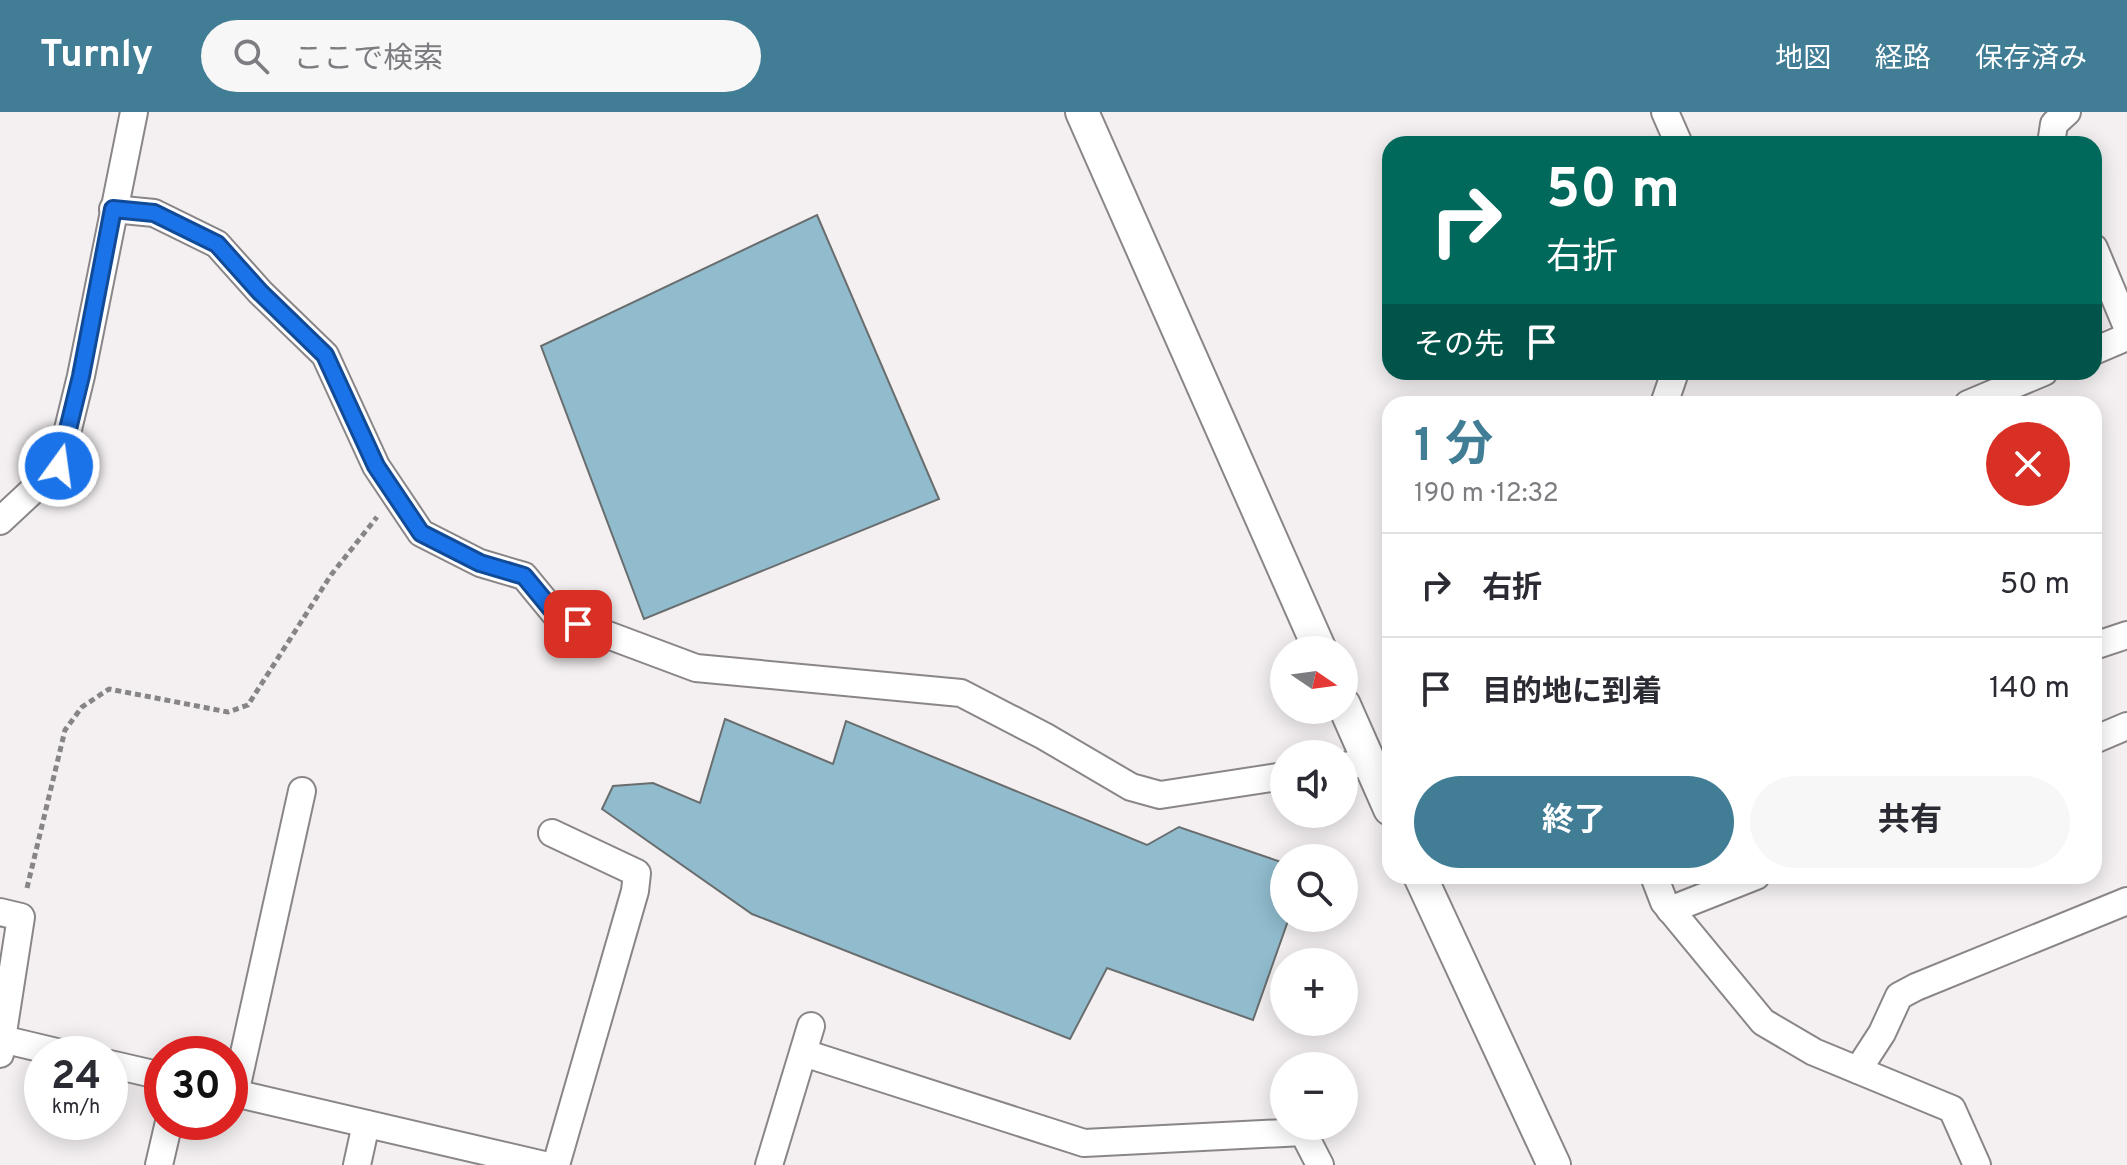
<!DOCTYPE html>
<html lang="ja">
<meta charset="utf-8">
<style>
:root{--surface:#fff;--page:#f7f7f7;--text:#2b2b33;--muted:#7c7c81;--line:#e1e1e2;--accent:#417d95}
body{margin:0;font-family:Overpass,"Noto Sans JP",sans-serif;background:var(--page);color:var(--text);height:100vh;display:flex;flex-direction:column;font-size:30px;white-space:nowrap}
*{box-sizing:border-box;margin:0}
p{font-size:26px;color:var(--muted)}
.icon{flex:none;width:44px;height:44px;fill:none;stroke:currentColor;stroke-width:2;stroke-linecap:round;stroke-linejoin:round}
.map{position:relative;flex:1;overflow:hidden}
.details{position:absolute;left:1382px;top:284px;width:720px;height:488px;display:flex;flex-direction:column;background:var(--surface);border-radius:24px;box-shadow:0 4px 20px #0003}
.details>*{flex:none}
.guide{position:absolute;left:1382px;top:24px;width:720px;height:244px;border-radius:24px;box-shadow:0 4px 20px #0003;background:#00695c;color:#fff;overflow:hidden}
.needle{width:52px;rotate:103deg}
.buttons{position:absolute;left:1270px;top:524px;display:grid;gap:16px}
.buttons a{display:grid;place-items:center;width:88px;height:88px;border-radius:50%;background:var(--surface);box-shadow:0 4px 20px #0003;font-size:40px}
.speed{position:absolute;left:24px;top:924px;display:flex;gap:16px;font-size:40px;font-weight:700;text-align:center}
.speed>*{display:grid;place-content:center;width:104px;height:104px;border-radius:50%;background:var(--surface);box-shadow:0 4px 20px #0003;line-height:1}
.speed small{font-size:20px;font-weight:400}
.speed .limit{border:12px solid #d22;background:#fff;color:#111}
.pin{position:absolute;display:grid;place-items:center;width:68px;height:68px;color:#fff;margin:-34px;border-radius:16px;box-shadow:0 4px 12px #0006}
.me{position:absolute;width:88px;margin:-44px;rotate:14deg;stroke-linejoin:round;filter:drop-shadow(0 0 6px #0008)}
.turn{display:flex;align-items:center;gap:28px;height:168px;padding:0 32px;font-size:36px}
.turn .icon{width:104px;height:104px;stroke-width:2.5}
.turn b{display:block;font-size:56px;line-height:68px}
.then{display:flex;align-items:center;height:76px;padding:0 32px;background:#0003;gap:16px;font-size:30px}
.round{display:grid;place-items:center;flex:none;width:84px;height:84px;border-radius:42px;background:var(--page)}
.summary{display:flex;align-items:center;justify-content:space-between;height:136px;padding:0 32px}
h1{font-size:48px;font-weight:700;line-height:60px;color:var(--accent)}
.button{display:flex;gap:16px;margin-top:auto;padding:16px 32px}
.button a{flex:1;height:92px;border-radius:48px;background:var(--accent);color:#fff;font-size:32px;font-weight:700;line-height:92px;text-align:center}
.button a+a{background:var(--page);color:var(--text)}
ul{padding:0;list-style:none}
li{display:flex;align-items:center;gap:24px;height:104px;padding:0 32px;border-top:2px solid var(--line)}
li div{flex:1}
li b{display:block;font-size:30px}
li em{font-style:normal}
header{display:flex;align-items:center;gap:48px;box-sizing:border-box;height:112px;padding:0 40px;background:var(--accent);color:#fff}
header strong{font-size:38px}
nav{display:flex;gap:44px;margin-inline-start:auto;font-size:28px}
.search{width:560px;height:72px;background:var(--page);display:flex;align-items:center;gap:20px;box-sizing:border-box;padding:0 28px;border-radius:44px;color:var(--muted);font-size:30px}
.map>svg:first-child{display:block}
</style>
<header>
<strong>Turnly</strong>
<div class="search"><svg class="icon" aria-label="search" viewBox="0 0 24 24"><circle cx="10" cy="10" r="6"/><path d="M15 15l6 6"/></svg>ここで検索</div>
<nav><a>地図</a><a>経路</a><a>保存済み</a></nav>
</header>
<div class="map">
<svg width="2127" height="1053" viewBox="0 0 2127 1053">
<rect width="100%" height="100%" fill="#f4f0f1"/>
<g fill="#90bcce" stroke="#6a6d6e" stroke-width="2">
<path d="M817,103L939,387L644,507L541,234Z"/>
<path d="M725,607L833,652L846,609L1147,733L1179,715L1284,751V806H1289L1253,908L1107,856L1070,927L752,802L602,697L613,674L653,671L700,691Z"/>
</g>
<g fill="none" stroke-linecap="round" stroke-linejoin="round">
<g stroke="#8a8687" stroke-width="30">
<g id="minor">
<path d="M1665,0L1679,32"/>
<path d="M2051,32L2054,12L2067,0"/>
<path d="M113,97L154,101L217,132L260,180L325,243L376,354L421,421L480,451L524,464L557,504L696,556L961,581L1044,624L1131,675L1160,683L1284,664"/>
<path d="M2094,136L2127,215"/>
<path d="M2094,239L2127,225"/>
<path d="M1664,292L1675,260"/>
<path d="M1968,292L2044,260"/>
<path d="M0,409L59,354L81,264L134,0"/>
<path d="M2094,534L2127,523"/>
<path d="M2094,628L2127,614"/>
<path d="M1344,654L1369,650"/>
<path d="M552,721L637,761L635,779L556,1053"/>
<path d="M1654,764L1664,790L1763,910L1814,940L1952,997L1977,1053"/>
<path d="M1670,798L1756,764"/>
<path d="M0,800L21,805L2,927"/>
<path d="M804,941L1084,1031L1303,1020L1320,1053"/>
<path d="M0,942L2,927L65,942"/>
<path d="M110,952L162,964"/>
<path d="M1858,958L1882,921L1899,884L1916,875L2127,789"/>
<path d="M230,980L544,1053"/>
<path d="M235,982L302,679"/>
<path d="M159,1053L169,1010"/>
<path d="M357,1053L366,1012"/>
<path d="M769,1053L811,914"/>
</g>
</g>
<g stroke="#8a8687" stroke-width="36">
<g id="tertiary">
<path d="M1082,0L1320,538"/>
<path d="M1344,593L1390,697"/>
<path d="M1420,764L1554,1053"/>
</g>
</g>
<path stroke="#878585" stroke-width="5" stroke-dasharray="6 4" stroke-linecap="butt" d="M27,776L65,618L82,595L109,577L228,600L248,593L331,463L377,405"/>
<use href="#minor" stroke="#fff" stroke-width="26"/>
<use href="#tertiary" stroke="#fff" stroke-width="32"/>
</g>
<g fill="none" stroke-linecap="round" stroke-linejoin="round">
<g stroke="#114b97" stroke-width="20">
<path id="route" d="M59,354L81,264L113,97L154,101L217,132L260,180L325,243L376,354L421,421L480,451L524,464L557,504L578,512"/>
</g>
<use href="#route" stroke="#1a73e8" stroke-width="14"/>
</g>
</svg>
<div class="buttons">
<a><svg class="needle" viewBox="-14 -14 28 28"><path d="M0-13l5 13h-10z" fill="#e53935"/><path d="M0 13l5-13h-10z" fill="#7c7c81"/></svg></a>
<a><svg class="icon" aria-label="sound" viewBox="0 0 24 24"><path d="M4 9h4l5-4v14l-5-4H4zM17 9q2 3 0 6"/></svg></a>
<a><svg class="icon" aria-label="search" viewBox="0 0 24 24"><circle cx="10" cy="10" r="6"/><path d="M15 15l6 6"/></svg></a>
<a>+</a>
<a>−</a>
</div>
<div class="speed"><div>24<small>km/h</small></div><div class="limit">30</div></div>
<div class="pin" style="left:578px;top:512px;background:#d93025"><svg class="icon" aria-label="arrive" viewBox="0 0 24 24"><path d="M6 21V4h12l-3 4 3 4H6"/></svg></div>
<svg class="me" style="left:59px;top:354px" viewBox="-20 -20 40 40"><circle r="17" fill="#1a73e8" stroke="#fff" stroke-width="3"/><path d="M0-11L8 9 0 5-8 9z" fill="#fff"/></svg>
<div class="guide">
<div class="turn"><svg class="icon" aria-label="right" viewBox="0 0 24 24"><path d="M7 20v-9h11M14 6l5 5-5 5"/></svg><div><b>50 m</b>右折</div></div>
<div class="then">その先<svg class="icon" aria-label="arrive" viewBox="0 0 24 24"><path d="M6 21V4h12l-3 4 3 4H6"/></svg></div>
</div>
<section class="details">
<div class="summary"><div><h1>1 分</h1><p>190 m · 12:32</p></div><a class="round" style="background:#d93025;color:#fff"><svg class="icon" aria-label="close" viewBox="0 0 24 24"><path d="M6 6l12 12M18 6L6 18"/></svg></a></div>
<ul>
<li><svg class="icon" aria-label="right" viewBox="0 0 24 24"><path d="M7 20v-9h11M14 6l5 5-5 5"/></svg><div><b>右折</b></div><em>50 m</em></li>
<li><svg class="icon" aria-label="arrive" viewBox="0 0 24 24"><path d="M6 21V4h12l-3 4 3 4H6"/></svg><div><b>目的地に到着</b></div><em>140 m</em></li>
</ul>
<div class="button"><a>終了</a><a>共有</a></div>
</section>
</div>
